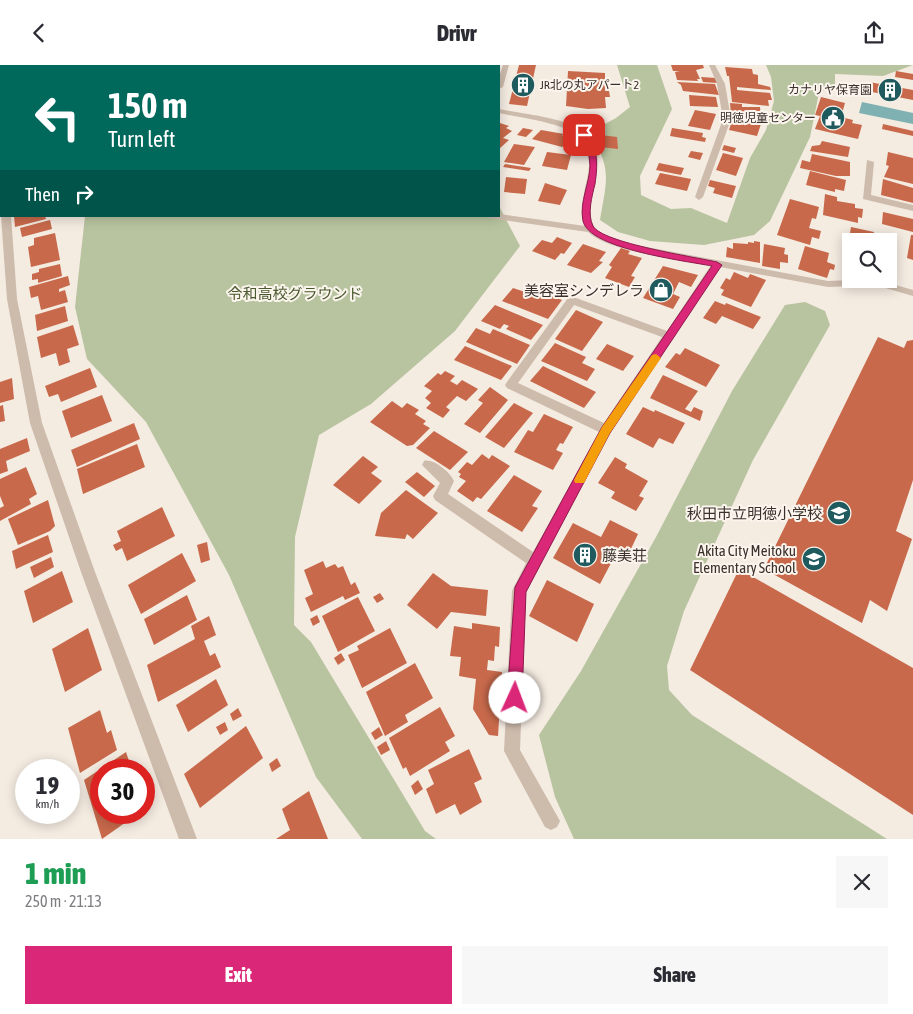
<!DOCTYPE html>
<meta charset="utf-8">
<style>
:root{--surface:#fff;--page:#f7f7f7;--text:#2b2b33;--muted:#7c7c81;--accent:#db2777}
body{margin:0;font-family:"Asap Condensed","Noto Sans JP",sans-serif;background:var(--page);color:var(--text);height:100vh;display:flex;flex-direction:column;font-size:19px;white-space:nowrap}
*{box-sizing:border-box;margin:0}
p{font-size:16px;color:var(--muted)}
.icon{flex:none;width:28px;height:28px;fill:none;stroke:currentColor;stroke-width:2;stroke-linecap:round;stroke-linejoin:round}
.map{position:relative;height:774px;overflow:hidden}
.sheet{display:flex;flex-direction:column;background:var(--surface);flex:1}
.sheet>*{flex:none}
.hud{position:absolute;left:0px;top:0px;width:500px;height:152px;box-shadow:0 2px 12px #0003;background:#00695c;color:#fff;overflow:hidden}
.fabs{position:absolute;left:842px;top:168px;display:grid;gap:10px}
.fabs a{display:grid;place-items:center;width:55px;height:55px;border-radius:0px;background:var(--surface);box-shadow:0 2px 12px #0003;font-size:25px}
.speed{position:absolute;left:15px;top:694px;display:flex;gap:10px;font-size:25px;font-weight:700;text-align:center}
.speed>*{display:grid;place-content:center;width:65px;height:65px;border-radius:50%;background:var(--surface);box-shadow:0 2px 12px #0003;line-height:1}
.speed small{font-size:12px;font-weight:400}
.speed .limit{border:8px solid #d22;background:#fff;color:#111}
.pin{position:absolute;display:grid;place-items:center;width:42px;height:42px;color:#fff;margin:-21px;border-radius:10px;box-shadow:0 2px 8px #0006}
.me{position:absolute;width:55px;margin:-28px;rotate:2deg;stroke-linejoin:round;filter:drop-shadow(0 0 4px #0008)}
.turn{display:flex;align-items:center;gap:18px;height:105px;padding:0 25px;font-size:22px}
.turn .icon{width:65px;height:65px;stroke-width:2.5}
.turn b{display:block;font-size:35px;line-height:42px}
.then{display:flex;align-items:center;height:48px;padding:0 25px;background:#0003;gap:10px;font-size:19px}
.round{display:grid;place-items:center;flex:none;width:52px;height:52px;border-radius:0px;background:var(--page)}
.headline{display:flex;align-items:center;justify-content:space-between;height:85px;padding:0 25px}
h1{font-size:30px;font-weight:800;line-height:38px;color:#1e9e55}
.action{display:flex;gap:10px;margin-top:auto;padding:10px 25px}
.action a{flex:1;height:58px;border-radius:0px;background:var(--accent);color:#fff;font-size:20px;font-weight:800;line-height:58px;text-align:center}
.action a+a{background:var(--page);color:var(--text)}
header{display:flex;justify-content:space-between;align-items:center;height:65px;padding:0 25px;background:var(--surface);font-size:22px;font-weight:800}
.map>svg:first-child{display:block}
</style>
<header><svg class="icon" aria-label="back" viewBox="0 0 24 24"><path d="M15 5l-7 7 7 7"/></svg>Drivr<svg class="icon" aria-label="share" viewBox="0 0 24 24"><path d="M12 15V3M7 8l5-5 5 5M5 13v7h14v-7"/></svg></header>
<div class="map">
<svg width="913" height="774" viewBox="0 0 913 774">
<rect width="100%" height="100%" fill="#f4ebe1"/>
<g fill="#b8c4a0">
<path d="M617,0H657L672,44L640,111L641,130L671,144L691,143L727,158L750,93L766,65L774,36L771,12L766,0H913L883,11L835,9V20L819,28L810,72L770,156L754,170L704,180L650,176L618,167L600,155C607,113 612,106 590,67L616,53L630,42Z"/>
<path d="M499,141L520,181L455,266L371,339L319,370L295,472L294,560L311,577L425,766L436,774H362L316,712L229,510L146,357L87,294L75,242L85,151H499Z"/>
<path d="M805,237L825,246L830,260L753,395L684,546L667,601L669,625L692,650L887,774H574L555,732L539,670L581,606L656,472L732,326L785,240Z"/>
</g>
<path fill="#7fb0b2" d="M862,37L913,48V59L859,48Z"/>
<g fill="#c8694b">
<path d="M519,0H536L527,41L509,39Z"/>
<path d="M671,0H703L704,3L696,5L700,14H697L698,16L677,15L675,7L680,6H673Z"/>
<path d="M725,2L752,4L753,9L758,10V19L770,22L771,25L737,22V25L770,28L772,35H768L769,41L732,37L729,11H727Z"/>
<path d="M568,6L605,8V26H609L610,32H605L606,43L588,44L566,41Z"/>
<path d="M896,6L913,9V15L895,12Z"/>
<path d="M701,12L716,13L717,18L703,17Z"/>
<path d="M677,17L715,19L719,30L683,26L681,20Z"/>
<path d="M869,17L913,25V35L867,26Z"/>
<path d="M689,30L716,32L718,42L690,41Z"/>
<path d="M821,32L845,38L841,52L853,55L852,58L862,60L858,74L815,64L820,51L815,50Z"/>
<path d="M730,38L742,39V42H760L761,52L731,49Z"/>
<path d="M695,45L716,49L710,65L688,61Z"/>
<path d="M733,53L761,59L757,71L729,65Z"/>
<path d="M500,58L509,61L506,63L512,66L503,73L509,75L499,84Z"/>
<path d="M883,59L913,66V71L882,64Z"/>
<path d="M523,63L533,65L526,72L517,70Z"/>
<path d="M672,63L703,68L702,72L706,73L705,77L670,71Z"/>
<path d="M541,65L564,69L562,71L571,73L562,82L532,74Z"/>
<path d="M600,70L617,72L618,84L600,82Z"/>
<path d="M822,76L850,82L848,92L810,86L812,81L820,80Z"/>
<path d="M514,79L535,82L524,100L504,97Z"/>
<path d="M724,80L736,83L734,88L722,85Z"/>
<path d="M691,86L703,88L700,95L688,92Z"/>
<path d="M547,87L571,90L567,105L542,101Z"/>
<path d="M888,87L913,93V119L884,112L889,101L886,100Z"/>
<path d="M723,88L743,93L736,111L716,105Z"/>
<path d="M812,89L850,97V111H836L800,103L802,95L810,97Z"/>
<path d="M659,98L684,103L681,110L656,105Z"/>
<path d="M505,99L531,103L529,106L503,102Z"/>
<path d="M810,106L846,115L844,126L835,124V127L806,120Z"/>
<path d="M660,108L691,114L687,126L655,119Z"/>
<path d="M506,112L527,114L525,129L504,127Z"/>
<path d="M883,114L913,123V138L881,130Z"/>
<path d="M710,115L736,121L732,133L713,128L715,123L708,121Z"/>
<path d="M545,118L567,125L560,140L538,136Z"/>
<path d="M825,129L837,132V136L855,139V143L863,144L862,153L858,152V158L823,150Z"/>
<path d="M790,134L819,142L816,154L812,153L809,163L821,166L819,174L812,172L810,180L777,170Z"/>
<path d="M883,147L913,154V167L882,159Z"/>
<path d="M14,151H45L46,154L15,162Z"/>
<path d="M50,155L52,164L22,172L20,163Z"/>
<path d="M851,162L874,167L872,176H851V181L848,180Z"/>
<path d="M55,168L60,195L31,202L28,182L34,180V173Z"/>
<path d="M911,170H913V195L907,193Z"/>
<path d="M557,172L572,178L564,189L561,188L555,195L532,186L542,175L552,178Z"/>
<path d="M754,176L760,177V198L726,192L727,182L733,184V178L748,179V177L754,178Z"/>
<path d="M583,179L606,187L599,196L603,197L591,208L567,200Z"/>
<path d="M764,179L785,183L784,189L788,190V198L780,197V204L762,201Z"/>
<path d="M805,181L829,188L827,197L835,200L834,205L830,204L827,213L798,204Z"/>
<path d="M621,183L630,186L628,189L642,193L631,211L635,212L629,222L605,213L612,202L609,200Z"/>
<path d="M60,199L62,211L38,218V214L32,215V209L39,207V204Z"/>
<path d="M663,201L698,210L691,222L679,217L673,229L680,232L673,244L643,233Z"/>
<path d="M734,207L748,213L750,209L766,215L751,242L721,230L724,225L720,223L726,213L730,215Z"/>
<path d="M68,211L70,220L59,224V227L65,225L68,237L41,245L38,231L31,233L29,222Z"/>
<path d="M513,223L525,227L528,224L539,229L541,227L562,235L548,254L502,236Z"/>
<path d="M715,236L725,240L726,238L761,252L753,264L722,251L716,259L703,253Z"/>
<path d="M495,240L543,260L531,275L506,264L509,261L504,259L500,264L481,256Z"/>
<path d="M65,241L68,256L37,266L35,250Z"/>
<path d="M576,245L603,257L582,286L555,274Z"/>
<path d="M73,260L79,280L67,284L70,297L59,301L56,288L41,293L37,272Z"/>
<path d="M476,263L490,269L493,264L530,280L517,299L466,277Z"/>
<path d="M878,272L904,283L907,276L913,275V415L896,466L912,474L887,546L870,535L862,558L764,504Z"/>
<path d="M555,278L586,292L582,298L595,304L587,316L541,296Z"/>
<path d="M607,279L634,291L623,306L596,294Z"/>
<path d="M465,281L512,301L501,315L454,295Z"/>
<path d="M685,283L720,300L706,322L665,302L676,288L680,290Z"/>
<path d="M543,301L596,327L584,343L530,316Z"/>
<path d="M90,303L97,322L61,337L58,329L49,332L45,321Z"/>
<path d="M445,306L455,311L450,316L457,320L462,315L478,324L466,336L457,331L446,342L450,345L443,353L426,343L431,338L425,333L432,326L424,321L438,308L441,310Z"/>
<path d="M663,310L698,326L685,344L691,347L694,342L703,346L700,356L650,333Z"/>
<path d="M12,313L14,334L0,338V317Z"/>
<path d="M490,322L508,335L480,368L464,359L483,338L478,335Z"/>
<path d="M102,330L112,356L71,373L62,346Z"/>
<path d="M392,336L402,343L407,338L419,345L415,349L426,356L423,359L430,363L413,380L407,381L370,357Z"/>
<path d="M514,338L533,348L504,383L485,372Z"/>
<path d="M3,340L5,356L0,357V341Z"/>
<path d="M643,342L654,347L655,345L685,358L673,379L659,373L653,383L626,369Z"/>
<path d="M544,349L573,362L563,379L560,378L556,385L563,388L553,405L514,387L528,365L533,367Z"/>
<path d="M134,358L140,374L77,402L71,385Z"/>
<path d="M434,366L468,387L450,405L416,383Z"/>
<path d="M27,373L30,386L6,396L8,406L0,409V384Z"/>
<path d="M137,379L145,402L83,429L77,404Z"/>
<path d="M482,389L489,394L492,390L510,401L481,434L477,432L473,437L457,426L466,416L459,412L461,409L458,407L467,397L472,400Z"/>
<path d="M363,391L378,402L371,408L382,416L359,439L333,420Z"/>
<path d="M615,392L627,399L625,403L648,416L639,431L644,433L636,446L611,433L615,427L598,418Z"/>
<path d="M26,402L37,429L29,434L31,439L0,456V443L4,441L0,431V414Z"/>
<path d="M417,407L435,421L424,432L405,417Z"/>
<path d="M514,410L542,426L532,441L538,443L522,467L487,446Z"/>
<path d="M406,425L438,448L413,474L407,469L405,474L375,471L381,448Z"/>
<path d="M48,435L55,461L50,466L18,480L8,454Z"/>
<path d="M162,442L175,471L127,496L122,483L116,486L113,480L121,476L117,466Z"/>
<path d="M610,455L638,469L630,486L620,481L600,519L553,493L573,458L601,472Z"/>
<path d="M48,470L53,487L16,504L12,486Z"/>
<path d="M207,477L210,495L201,498L197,480Z"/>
<path d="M182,488L196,516L141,549L128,520Z"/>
<path d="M51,492L54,502L34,513L30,502Z"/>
<path d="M323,496L326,503L335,499L338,503L343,501L351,520L355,517L360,528L345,535L343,531L311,547L305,533L313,529L304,505Z"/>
<path d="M739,504L913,603V750L690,605Z"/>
<path d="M62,506L73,537L33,558L24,526Z"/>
<path d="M433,508L451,521L488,525L486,551L451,547L437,564L407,540Z"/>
<path d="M547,515L594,539L577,577L529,551Z"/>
<path d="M380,528L384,534L377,538L373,532Z"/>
<path d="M187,530L197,555L154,580L144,554Z"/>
<path d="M358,532L375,566L338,587L322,551Z"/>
<path d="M317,550L320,557L313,561L310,554Z"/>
<path d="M209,551L216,570L204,576L210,591L215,588L221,602L158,637L147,600L195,574L191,561Z"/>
<path d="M472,558L500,562L499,582L495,581L494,596L488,595L487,605L502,607L498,671L489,670L473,644L476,614L459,611L461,592L450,591L454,561L472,564Z"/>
<path d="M88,563L102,605L65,627L52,584Z"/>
<path d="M390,563L407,598L362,623L348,590L359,585L357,581Z"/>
<path d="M341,588L345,595L338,600L334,593Z"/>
<path d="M415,598L433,633L405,650L408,657L385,671L366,627Z"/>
<path d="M216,614L228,640L188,667L176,640Z"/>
<path d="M440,642L455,671L445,677L450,686L410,711L406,702L403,704L389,673Z"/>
<path d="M238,643L242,651L233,656L230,649Z"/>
<path d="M100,645L107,668L111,665L117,685L80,708L68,663Z"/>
<path d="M225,657L228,665L220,670L216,662Z"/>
<path d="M246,661L263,693L200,743L184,709Z"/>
<path d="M379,662L383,670L375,675L371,668Z"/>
<path d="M386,676L390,685L381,690L377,682Z"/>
<path d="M469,684L482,714L474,718L482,737L460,750L455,739L436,749L426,724L434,719L428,705Z"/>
<path d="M126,687L132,705H101V748H139L102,774L84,715Z"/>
<path d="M277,693L281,701L272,707L269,699Z"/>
<path d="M418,715L423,724L415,730L411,721Z"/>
<path d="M309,726L328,774H276L290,765L282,744Z"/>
</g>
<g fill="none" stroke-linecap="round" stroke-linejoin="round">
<g fill="#cdbbac" fill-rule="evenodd">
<rect x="293" y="0" width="14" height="1"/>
<path d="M503,0H509L503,22L499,24V12Z"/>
<path d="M709,0H715L725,19L731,54L703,132L699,135L695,132L723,54L717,19Z"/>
<path d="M499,44C524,49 564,52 584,67C618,92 574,143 597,165C607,175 624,177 636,180L828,216L875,214L913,225V231L875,220L828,222L720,202L610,368L526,527L520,685L560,756L557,762L551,765L545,762L504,686L512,526L526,498L435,435L433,431L440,418L422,400L424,396C433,393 450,407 454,416L448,429L533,487L599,367L507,323L505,320L507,317L568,233H576L667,266L711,200C682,195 609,187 588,167L489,153L488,151H499V149L585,161C579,149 583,136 585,123C588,110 592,94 587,81C579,59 520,53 499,48ZM574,240L662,272L604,358L518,318Z"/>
<rect x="0" y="63" width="1" height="21"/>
<path d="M867,95L874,97L871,130L913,140V146L863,134Z"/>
<path d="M1,151H11L17,234L42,358L95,507L197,774H179L81,507L30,358L7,234Z"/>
</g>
</g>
<path fill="#db2777" stroke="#8e194d" d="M581,68H586C598,84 598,99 595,119C592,131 587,149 593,161C602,178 695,192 717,197L722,200L610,368L526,527L522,633L520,638L515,640L510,638L507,633L515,522L602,362L712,201C686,196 589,184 583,156C579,137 590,118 590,100C589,94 589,86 587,81C586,76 581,73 581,68Z"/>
<path fill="#f59e0b" d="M656,289L661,293L610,368L584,418H575L574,415L602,362L652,290Z"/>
<defs>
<g id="building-disc" transform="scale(1.25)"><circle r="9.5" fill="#1f5a5e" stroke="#fbf5ee"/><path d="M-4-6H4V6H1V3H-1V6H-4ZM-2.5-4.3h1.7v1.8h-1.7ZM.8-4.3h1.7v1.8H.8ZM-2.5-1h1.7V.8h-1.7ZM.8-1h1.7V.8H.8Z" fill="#fff"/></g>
<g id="civic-disc" transform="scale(1.25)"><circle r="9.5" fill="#1f5a5e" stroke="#fbf5ee"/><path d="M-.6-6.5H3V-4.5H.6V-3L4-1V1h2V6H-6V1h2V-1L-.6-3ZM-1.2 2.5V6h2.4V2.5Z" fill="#fff"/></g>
<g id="shop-disc" transform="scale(1.25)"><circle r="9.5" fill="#1f5a5e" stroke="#fbf5ee"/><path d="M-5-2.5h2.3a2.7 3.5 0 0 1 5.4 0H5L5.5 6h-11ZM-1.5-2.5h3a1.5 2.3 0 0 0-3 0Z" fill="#fff"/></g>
<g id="school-disc" transform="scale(1.25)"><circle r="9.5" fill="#1f5a5e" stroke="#fbf5ee"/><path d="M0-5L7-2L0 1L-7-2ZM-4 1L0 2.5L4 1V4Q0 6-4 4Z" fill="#fff"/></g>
</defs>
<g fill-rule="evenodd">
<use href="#building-disc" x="523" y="20"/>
<use href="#building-disc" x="890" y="25"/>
<use href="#civic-disc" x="833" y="53"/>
<use href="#shop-disc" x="661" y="225"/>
<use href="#school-disc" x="839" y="448"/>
<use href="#building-disc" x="585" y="490"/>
<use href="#school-disc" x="814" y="494"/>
</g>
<g text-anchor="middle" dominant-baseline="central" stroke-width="4" stroke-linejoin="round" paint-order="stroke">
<g font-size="12" fill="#3b302b" stroke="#fbf5ee" text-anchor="end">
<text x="540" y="20" text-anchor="start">JR北の丸アパート2</text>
<text x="872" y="25">カナリヤ保育園</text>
<text x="816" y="53">明徳児童センター</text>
</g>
<g font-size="15" fill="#3b302b" stroke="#fbf5ee" text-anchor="end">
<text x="644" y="225">美容室シンデレラ</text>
<text x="822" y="448">秋田市立明徳小学校</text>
<text x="796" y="485">Akita City Meitoku<tspan x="796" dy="17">Elementary School</tspan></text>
<text x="602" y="490" text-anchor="start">藤美荘</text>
</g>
<g font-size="15" fill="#4a5a2e" stroke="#fbf5ee">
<text x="295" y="228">令和高校グラウンド</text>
</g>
</g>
</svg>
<div class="fabs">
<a><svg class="icon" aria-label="search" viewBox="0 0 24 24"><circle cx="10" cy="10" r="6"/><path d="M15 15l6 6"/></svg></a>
</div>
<div class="speed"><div>19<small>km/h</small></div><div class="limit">30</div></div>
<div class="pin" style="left:584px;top:70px;background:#d93025"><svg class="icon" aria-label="arrive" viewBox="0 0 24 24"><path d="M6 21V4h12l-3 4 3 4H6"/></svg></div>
<svg class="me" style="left:515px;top:633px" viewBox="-20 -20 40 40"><circle r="19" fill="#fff"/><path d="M0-13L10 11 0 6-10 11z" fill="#db2777"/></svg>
<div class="hud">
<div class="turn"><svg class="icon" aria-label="left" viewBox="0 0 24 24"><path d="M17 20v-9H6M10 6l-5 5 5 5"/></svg><div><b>150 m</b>Turn left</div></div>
<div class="then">Then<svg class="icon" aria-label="right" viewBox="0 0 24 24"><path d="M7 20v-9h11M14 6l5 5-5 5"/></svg></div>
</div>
</div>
<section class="sheet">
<div class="headline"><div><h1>1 min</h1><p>250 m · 21:13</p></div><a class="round"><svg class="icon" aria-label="close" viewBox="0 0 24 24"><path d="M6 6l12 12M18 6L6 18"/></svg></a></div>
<div class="action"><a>Exit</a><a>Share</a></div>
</section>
